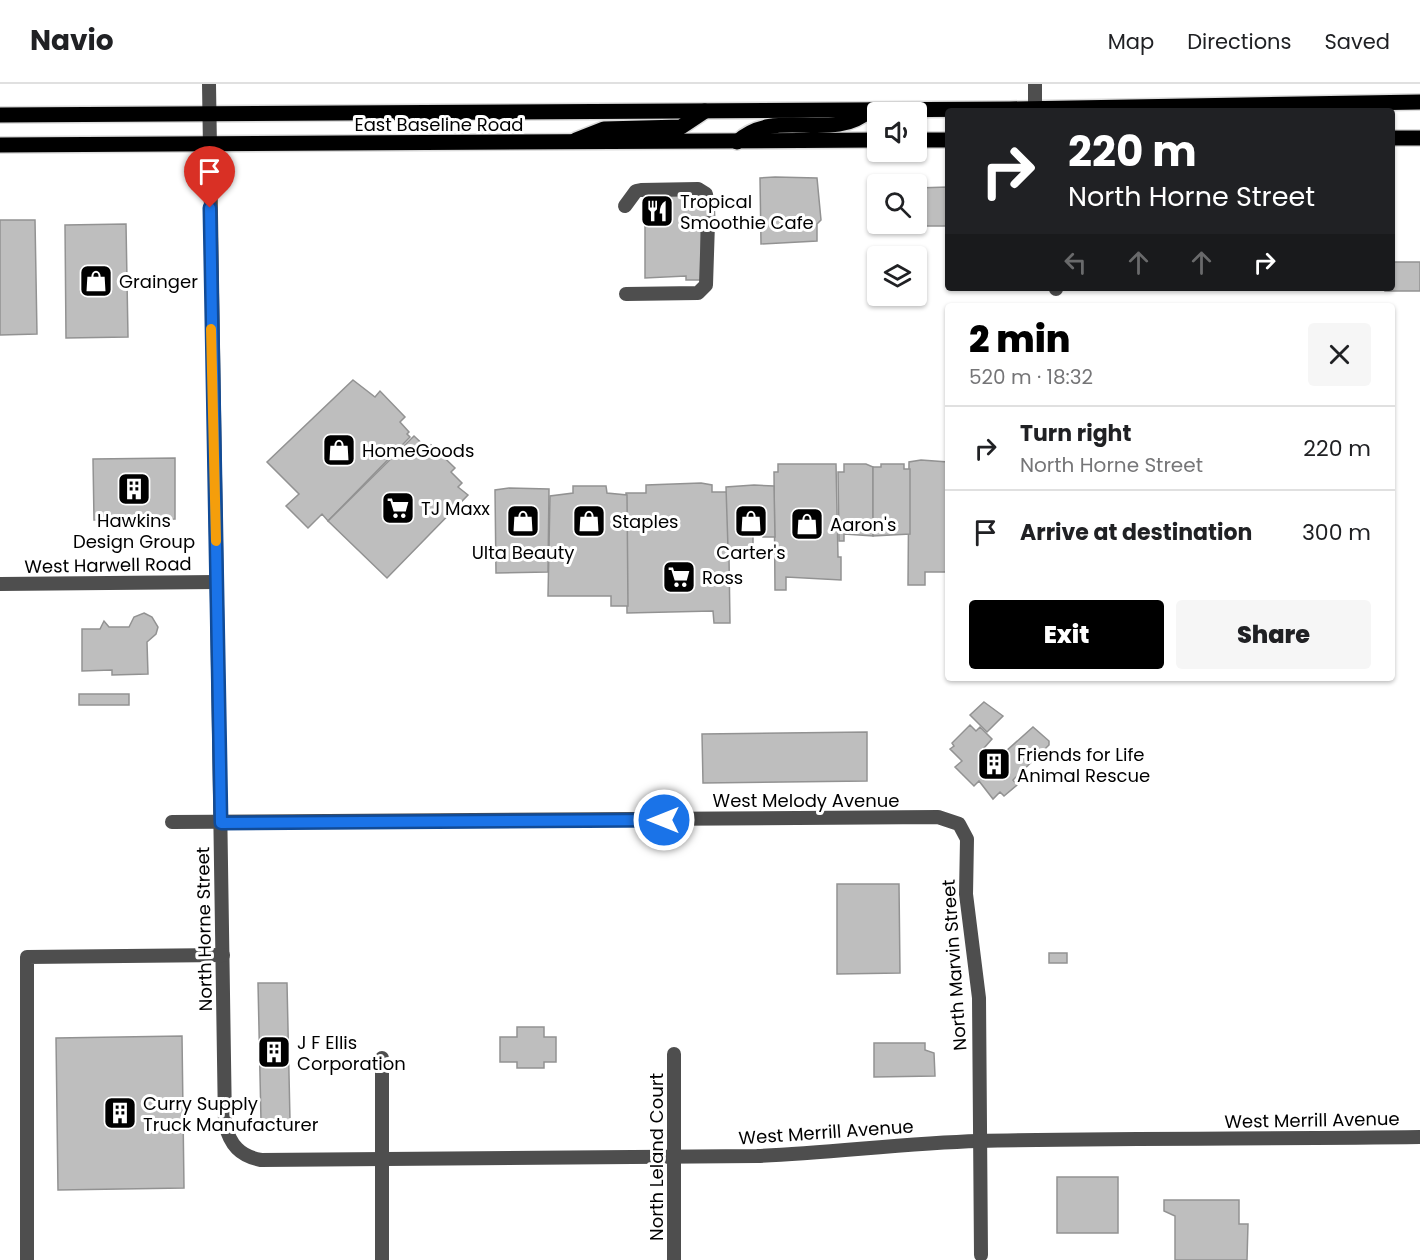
<!DOCTYPE html>
<meta charset="utf-8">
<style>
:root{--surface:#fff;--page:#f6f6f6;--text:#202124;--muted:#757577;--line:#e0e0e0;--accent:#000}
body{margin:0;font-family:Poppins,sans-serif;background:var(--page);color:var(--text);height:100vh;display:flex;flex-direction:column;font-size:22px;white-space:nowrap}
*{box-sizing:border-box;margin:0}
p{font-size:20px;color:var(--muted)}
.icon{flex:none;width:33px;height:33px;fill:none;stroke:currentColor;stroke-width:2;stroke-linecap:round;stroke-linejoin:round}
.map{position:relative;flex:1;overflow:hidden}
.drawer{position:absolute;left:945px;top:219px;width:450px;height:378px;display:flex;flex-direction:column;background:var(--surface);border-radius:6px;box-shadow:0 2px 4px #0004}
.drawer>*{flex:none}
.top-card{position:absolute;left:945px;top:24px;width:450px;height:183px;border-radius:6px;box-shadow:0 2px 4px #0004;background:#202124;color:#fff;overflow:hidden}
.fabs{position:absolute;left:867px;top:18px;display:grid;gap:12px}
.fabs a{display:grid;place-items:center;width:60px;height:60px;border-radius:6px;background:var(--surface);box-shadow:0 2px 4px #0004;font-size:30px}
.pin{position:absolute;display:grid;place-items:center;width:51px;height:51px;color:#fff;margin:-62px -26px;border-radius:50% 50% 50% 0;rotate:-45deg;box-shadow:0 0 6px #0007}
.pin .icon{rotate:45deg}
.me{position:absolute;width:66px;margin:-33px;rotate:270deg;stroke-linejoin:round;filter:drop-shadow(0 0 4px #0008)}
.turn{display:flex;align-items:center;gap:21px;height:126px;padding:0 24px;font-size:27px}
.turn .icon{width:78px;height:78px;stroke-width:2.5}
.turn b{display:block;font-size:42px;line-height:51px}
.lanes{display:flex;align-items:center;height:57px;padding:0 24px;background:#0003;justify-content:center;gap:30px;direction:ltr}
.lanes .off{opacity:.35}
.round{display:grid;place-items:center;flex:none;width:63px;height:63px;border-radius:6px;background:var(--page)}
.head{display:flex;align-items:center;justify-content:space-between;height:102px;padding:0 24px}
h1{font-size:36px;font-weight:800;line-height:45px;color:var(--accent)}
.action{display:flex;gap:12px;margin-top:auto;padding:12px 24px}
.action a{flex:1;height:69px;border-radius:6px;background:var(--accent);color:#fff;font-size:24px;font-weight:800;line-height:69px;text-align:center}
.action a+a{background:var(--page);color:var(--text)}
ul{padding:0;list-style:none}
li{display:flex;align-items:center;gap:18px;height:84px;padding:0 24px;border-top:2px solid var(--line)}
li div{flex:1}
li b{display:block;font-size:22px}
li em{font-style:normal}
header{display:flex;align-items:center;gap:36px;box-sizing:border-box;height:84px;padding:0 30px;background:var(--surface);border-bottom:2px solid var(--line)}
header strong{font-size:28px}
nav{display:flex;gap:33px;margin-inline-start:auto;font-size:21px}
.map>svg:first-child{display:block}
</style>
<header>
<strong>Navio</strong>
<nav><a>Map</a><a>Directions</a><a>Saved</a></nav>
</header>
<div class="map">
<svg width="1420" height="1176" viewBox="0 0 1420 1176">
<rect width="100%" height="100%" fill="#fff"/>
<g fill="#bebebe" stroke="#929292" stroke-width="1.5">
<path d="M775,93L817,94L821,136L817,140V157L761,160L760,94Z"/>
<path d="M948,103V142H910V140H916V104Z"/>
<path d="M665,112L701,113V118H714L715,138L701,139V196H686V192L645,194V113Z"/>
<path d="M0,136H35L37,250L0,251Z"/>
<path d="M126,140L128,253L66,254L65,141Z"/>
<path d="M1392,178H1420V207H1385V204H1392Z"/>
<path d="M353,296L375,313L380,307L405,333L400,338L409,348L407,350L410,353L328,437L322,430L308,444L286,422L299,410L267,378Z"/>
<path d="M414,352L428,365L431,361L455,384L451,388L462,399L458,403L468,411L387,494L328,437Z"/>
<path d="M175,374V435L94,436L93,375Z"/>
<path d="M921,376L948,378V488H925V501H908L909,378Z"/>
<path d="M778,380H836L838,473H841V496L786,493V506H775L774,388H778Z"/>
<path d="M844,380H866L873,383V452L844,450V457H839L838,388H844Z"/>
<path d="M881,380H904V385H910V450L873,452V383H881Z"/>
<path d="M701,399L712,401V408H728L730,539H714L713,527L627,529L626,409H646V401Z"/>
<path d="M754,401L774,402L775,453H763V447L753,448V464H728L726,403Z"/>
<path d="M573,402H606L607,409L627,411L628,522H611V512H548L550,412L573,409Z"/>
<path d="M509,404L549,405L548,488L496,489L495,406Z"/>
<path d="M144,529L152,533L158,543L156,550L147,558L148,590L112,591V586L82,587V545H100L104,537L109,543H129L134,533Z"/>
<rect x="79" y="610" width="50" height="11"/>
<path d="M984,618L1003,632L987,648L970,631Z"/>
<path d="M970,641L976,647L980,643L992,655L984,664L996,676L1033,643L1049,657V661L1013,696L1017,701L1004,712L1000,708L993,715L979,697L974,702L955,683L962,677L950,665L954,662L952,659Z"/>
<path d="M867,648V697L703,699L702,650Z"/>
<path d="M837,800H899L900,889L837,890Z"/>
<rect x="1049" y="869" width="18" height="10"/>
<path d="M258,899H287L290,1036L261,1037Z"/>
<path d="M517,943H544V953H556V978H544V984H517V978H500V953H517Z"/>
<path d="M182,952L184,1104L58,1106L56,954Z"/>
<path d="M874,959H925V966L934,969L935,992L874,993Z"/>
<rect x="1057" y="1093" width="61" height="56"/>
<path d="M1164,1116H1239V1140H1248L1247,1176H1175V1132L1164,1127Z"/>
</g>
<g fill="none" stroke-linecap="round" stroke-linejoin="round">
<g stroke="#dbdbdb" stroke-width="18">
<g id="major">
<path d="M0,31L1010,25L1420,18"/>
<path d="M1392,54H1420"/>
<path d="M576,56L604,45L681,43L705,27"/>
<path d="M916,56H948"/>
<path d="M737,58C776,22 831,60 870,26"/>
<path d="M0,61L878,56"/>
</g>
</g>
<g stroke="#4e4e4e" stroke-width="14">
<path d="M209,0L225,1040C230,1061 240,1072 261,1076L757,1072C831,1069 905,1059 979,1057C1126,1054 1273,1055 1420,1053"/>
<path d="M1035,27V0"/>
<path d="M625,122L636,107L641,106L698,105L706,110L707,118"/>
<path d="M1056,204V205"/>
<path d="M626,210L698,209L706,201L708,139"/>
<path d="M0,500L217,498"/>
<path d="M172,738L938,733L959,740L967,755L966,810L979,914L981,1171"/>
<path d="M674,970V1176"/>
<path d="M27,1176V873L223,871"/>
<path d="M382,1176V974"/>
</g>
<use href="#major" stroke="#000" stroke-width="15"/>
</g>
<g fill="none" stroke-linecap="round" stroke-linejoin="round">
<g stroke="#114b97" stroke-width="15">
<path id="route" d="M210,124L221,739L664,736"/>
</g>
<use href="#route" stroke="#1a73e8" stroke-width="10"/>
<path stroke="#f59e0b" stroke-width="10" d="M211,245L216,457"/>
</g>
<defs>
<g id="restaurant-square" transform="scale(1.725)"><rect x="-9" y="-9" width="18" height="18" rx="4" fill="#000" stroke="#fff"/><path d="M-5-6h1v4h1v-4h1v4h1v-4h1v5L-1.5 .5V6h-2V.5L-5-1ZM5-6V6H3V1.5H1.5Q1.5-4 5-6Z" fill="#fff"/></g>
<g id="shop-square" transform="scale(1.725)"><rect x="-9" y="-9" width="18" height="18" rx="4" fill="#000" stroke="#fff"/><path d="M-5-2.5h2.3a2.7 3.5 0 0 1 5.4 0H5L5.5 6h-11ZM-1.5-2.5h3a1.5 2.3 0 0 0-3 0Z" fill="#fff"/></g>
<g id="building-square" transform="scale(1.725)"><rect x="-9" y="-9" width="18" height="18" rx="4" fill="#000" stroke="#fff"/><path d="M-4-6H4V6H1V3H-1V6H-4ZM-2.5-4.3h1.7v1.8h-1.7ZM.8-4.3h1.7v1.8H.8ZM-2.5-1h1.7V.8h-1.7ZM.8-1h1.7V.8H.8Z" fill="#fff"/></g>
<g id="supermarket-square" transform="scale(1.725)"><rect x="-9" y="-9" width="18" height="18" rx="4" fill="#000" stroke="#fff"/><path d="M-6-5.5h2.5l.6 2H6L4.5 2H-2.5L-4.4-4H-6ZM-1.5 3.2a1.3 1.3 0 1 0 .1 0ZM3 3.2a1.3 1.3 0 1 0 .1 0Z" fill="#fff"/></g>
</defs>
<g fill-rule="evenodd">
<use href="#restaurant-square" x="657" y="127"/>
<use href="#shop-square" x="96" y="197"/>
<use href="#shop-square" x="339" y="366"/>
<use href="#building-square" x="134" y="405"/>
<use href="#supermarket-square" x="398" y="424"/>
<use href="#shop-square" x="523" y="437"/>
<use href="#shop-square" x="589" y="437"/>
<use href="#shop-square" x="751" y="437"/>
<use href="#shop-square" x="807" y="440"/>
<use href="#supermarket-square" x="679" y="493"/>
<use href="#building-square" x="994" y="680"/>
<use href="#building-square" x="274" y="968"/>
<use href="#building-square" x="120" y="1029"/>
</g>
<g text-anchor="middle" dominant-baseline="central" stroke-width="6" stroke-linejoin="round" paint-order="stroke">
<g font-size="18" fill="#000" stroke="#fff">
<text x="439" y="40">East Baseline Road</text>
<text transform="translate(108 481) rotate(-1)">West Harwell Road</text>
<text x="806" y="716">West Melody Avenue</text>
<text transform="translate(204 845) rotate(-91)">North Horne Street</text>
<text transform="translate(954 881) rotate(-94)">North Marvin Street</text>
<text transform="translate(1312 1036) rotate(-1)">West Merrill Avenue</text>
<text transform="translate(826 1048) rotate(-4)">West Merrill Avenue</text>
<text transform="translate(656 1073) rotate(-90)">North Leland Court</text>
</g>
<g font-size="18" fill="#000" stroke="#fff" text-anchor="start">
<text x="680" y="117">Tropical<tspan x="680" dy="21">Smoothie Cafe</tspan></text>
<text x="119" y="197">Grainger</text>
<text x="362" y="366">HomeGoods</text>
<text x="421" y="424">TJ Maxx</text>
<text x="134" y="436" text-anchor="middle">Hawkins<tspan x="134" dy="21">Design Group</tspan></text>
<text x="612" y="437">Staples</text>
<text x="830" y="440">Aaron's</text>
<text x="523" y="468" text-anchor="middle">Ulta Beauty</text>
<text x="751" y="468" text-anchor="middle">Carter's</text>
<text x="702" y="493">Ross</text>
<text x="1017" y="670">Friends for Life<tspan x="1017" dy="21">Animal Rescue</tspan></text>
<text x="297" y="958">J F Ellis<tspan x="297" dy="21">Corporation</tspan></text>
<text x="143" y="1019">Curry Supply<tspan x="143" dy="21">Truck Manufacturer</tspan></text>
</g>
</g>
</svg>
<div class="fabs">
<a><svg class="icon" aria-label="sound" viewBox="0 0 24 24"><path d="M4 9h4l5-4v14l-5-4H4zM17 9q2 3 0 6"/></svg></a>
<a><svg class="icon" aria-label="search" viewBox="0 0 24 24"><circle cx="10" cy="10" r="6"/><path d="M15 15l6 6"/></svg></a>
<a><svg class="icon" aria-label="layers" viewBox="0 0 24 24"><path d="M12 4l9 5-9 5-9-5zM3 14l9 5 9-5"/></svg></a>
</div>
<div class="pin" style="left:210px;top:124px;background:#d93025"><svg class="icon" aria-label="arrive" viewBox="0 0 24 24"><path d="M6 21V4h12l-3 4 3 4H6"/></svg></div>
<svg class="me" style="left:664px;top:736px" viewBox="-20 -20 40 40"><circle r="17" fill="#1a73e8" stroke="#fff" stroke-width="3"/><path d="M0-11L8 9 0 5-8 9z" fill="#fff"/></svg>
<div class="top-card">
<div class="turn"><svg class="icon" aria-label="right" viewBox="0 0 24 24"><path d="M7 20v-9h11M14 6l5 5-5 5"/></svg><div><b>220 m</b>North Horne Street</div></div>
<div class="lanes"><svg class="icon off" aria-label="left" viewBox="0 0 24 24"><path d="M17 20v-9H6M10 6l-5 5 5 5"/></svg><svg class="icon off" aria-label="ahead" viewBox="0 0 24 24"><path d="M12 20V5M6 11l6-6 6 6"/></svg><svg class="icon off" aria-label="ahead" viewBox="0 0 24 24"><path d="M12 20V5M6 11l6-6 6 6"/></svg><svg class="icon" aria-label="right" viewBox="0 0 24 24"><path d="M7 20v-9h11M14 6l5 5-5 5"/></svg></div>
</div>
<section class="drawer">
<div class="head"><div><h1>2 min</h1><p>520 m · 18:32</p></div><a class="round"><svg class="icon" aria-label="close" viewBox="0 0 24 24"><path d="M6 6l12 12M18 6L6 18"/></svg></a></div>
<ul>
<li><svg class="icon" aria-label="right" viewBox="0 0 24 24"><path d="M7 20v-9h11M14 6l5 5-5 5"/></svg><div><b>Turn right</b><p>North Horne Street</p></div><em>220 m</em></li>
<li><svg class="icon" aria-label="arrive" viewBox="0 0 24 24"><path d="M6 21V4h12l-3 4 3 4H6"/></svg><div><b>Arrive at destination</b></div><em>300 m</em></li>
</ul>
<div class="action"><a>Exit</a><a>Share</a></div>
</section>
</div>
